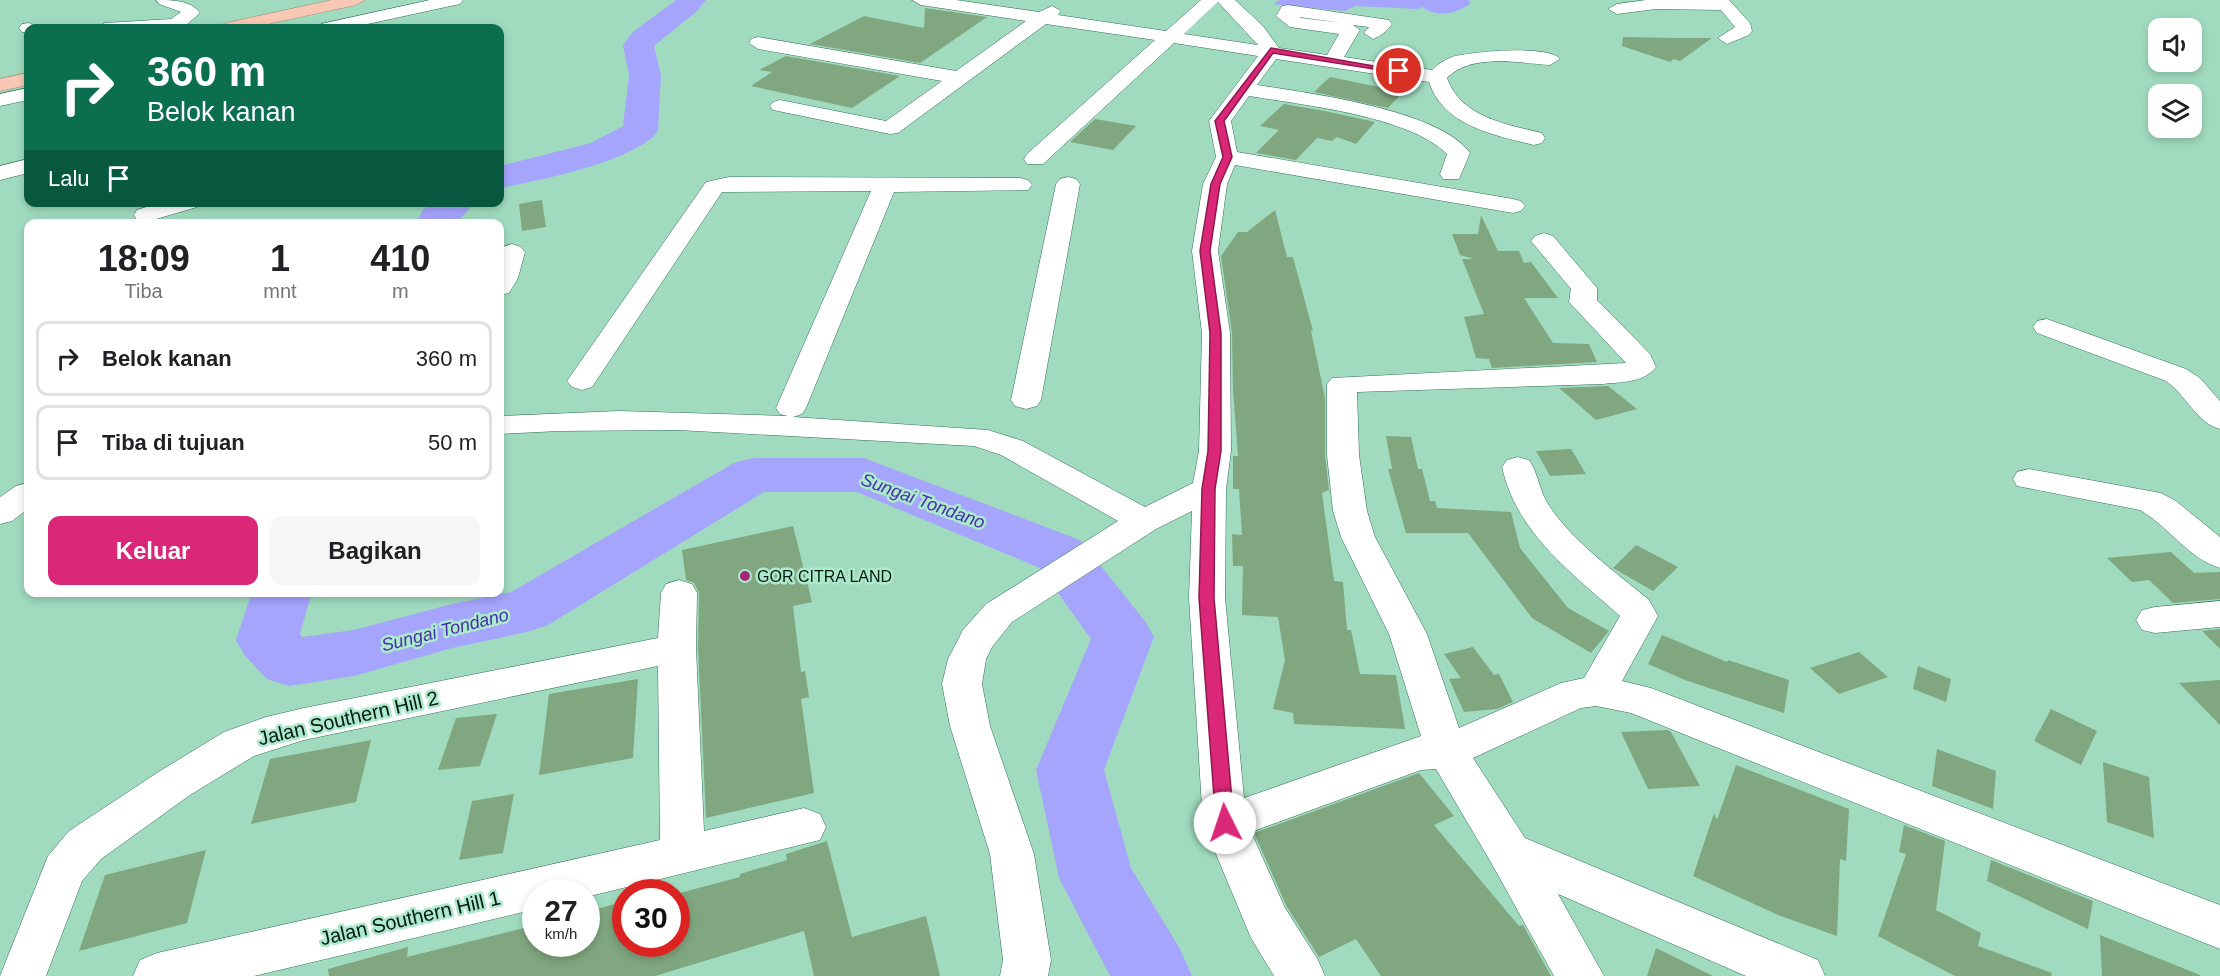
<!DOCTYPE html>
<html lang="id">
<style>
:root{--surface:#fff;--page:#f6f6f6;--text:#202124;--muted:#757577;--line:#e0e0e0;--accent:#db2777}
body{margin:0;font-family:Arial,sans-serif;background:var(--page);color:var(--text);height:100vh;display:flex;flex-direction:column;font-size:22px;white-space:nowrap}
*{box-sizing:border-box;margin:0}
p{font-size:20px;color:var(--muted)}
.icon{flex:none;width:33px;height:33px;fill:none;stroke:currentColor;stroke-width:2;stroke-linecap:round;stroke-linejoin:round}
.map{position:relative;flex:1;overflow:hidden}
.side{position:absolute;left:24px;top:219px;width:480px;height:378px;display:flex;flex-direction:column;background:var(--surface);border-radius:12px;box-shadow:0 3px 9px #0003}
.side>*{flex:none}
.top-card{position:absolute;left:24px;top:24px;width:480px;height:183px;border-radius:12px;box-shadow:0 3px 9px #0003;background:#0b6e4f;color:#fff;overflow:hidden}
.controls{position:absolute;left:2148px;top:18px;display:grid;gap:12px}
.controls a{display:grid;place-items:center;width:54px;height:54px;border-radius:12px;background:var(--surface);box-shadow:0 3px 9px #0003;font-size:30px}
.speed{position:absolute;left:522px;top:879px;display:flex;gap:12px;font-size:30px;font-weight:700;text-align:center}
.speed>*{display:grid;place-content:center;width:78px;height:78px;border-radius:50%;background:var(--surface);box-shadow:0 3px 9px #0003;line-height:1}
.speed small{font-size:15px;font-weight:400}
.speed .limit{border:9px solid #d22;background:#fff;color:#111}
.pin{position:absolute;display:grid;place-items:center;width:51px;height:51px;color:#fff;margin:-26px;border:3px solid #fff;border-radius:50%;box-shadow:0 2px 6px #0007}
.me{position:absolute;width:66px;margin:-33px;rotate:356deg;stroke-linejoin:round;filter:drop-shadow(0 0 4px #0008)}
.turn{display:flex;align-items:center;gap:21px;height:126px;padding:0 24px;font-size:27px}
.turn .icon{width:78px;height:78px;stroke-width:2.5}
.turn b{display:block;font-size:42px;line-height:51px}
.then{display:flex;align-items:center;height:57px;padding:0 24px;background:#0003;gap:12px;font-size:22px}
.eta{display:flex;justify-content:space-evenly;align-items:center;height:102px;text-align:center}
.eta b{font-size:36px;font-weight:700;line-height:42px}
.primary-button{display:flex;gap:12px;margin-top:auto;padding:12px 24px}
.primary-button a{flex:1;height:69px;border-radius:12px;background:var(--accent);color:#fff;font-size:24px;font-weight:700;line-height:69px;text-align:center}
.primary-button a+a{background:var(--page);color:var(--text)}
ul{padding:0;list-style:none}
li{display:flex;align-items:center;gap:18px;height:75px;margin:0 12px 9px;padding:0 12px;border:3px solid var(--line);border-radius:12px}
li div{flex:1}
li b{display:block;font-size:22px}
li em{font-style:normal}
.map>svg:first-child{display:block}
</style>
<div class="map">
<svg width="2220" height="976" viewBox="0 0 2220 976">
<rect width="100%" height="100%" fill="#a0dbbf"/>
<path fill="#a6a5fd" d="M1280,0H1469L1470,4C1456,14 1437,18 1422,7L1417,9L1355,6L1345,11L1273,4Z"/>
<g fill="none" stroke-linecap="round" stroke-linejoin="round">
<g fill="#a6a5fd" fill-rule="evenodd">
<path d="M676,0H706L696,12L654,46L661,75L658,131C637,161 537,181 500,188V166L591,143L623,126L629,75L623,45L633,32Z"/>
<path d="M432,202H475L456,224H416L423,210Z"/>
<path d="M753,458H864L1080,540L1145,621L1154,637L1104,770L1131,868L1180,949L1192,976H1110L1059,878L1036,770L1091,639L1040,568L857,492H764L548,625L527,632L452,648L354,676L289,686L267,679L245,656L236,640L252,592H312L300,634L302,637L354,630L452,604L511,592L734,463Z"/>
</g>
</g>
<g fill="#80a77f">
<path d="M925,8L987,17L920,63L810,44L864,16L924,28Z"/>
<path d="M1623,37L1677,38H1712L1680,61L1674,59L1670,62L1622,46Z"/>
<path d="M786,56L900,76L852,108L751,86L772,72L759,70Z"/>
<path d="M1330,77L1403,92L1388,108L1314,92Z"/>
<path d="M1284,104L1325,111L1375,122L1356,144L1337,137L1332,141L1317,138L1296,160L1256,153L1279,130L1260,126Z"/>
<path d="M1095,119L1136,126L1113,150L1070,142Z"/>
<path d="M542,200L546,227L522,231L519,204Z"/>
<path d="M1275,210L1287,257H1293L1313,331H1311L1325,398V455L1329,490L1322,493L1334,581L1343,582L1347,630H1351L1360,674L1396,675L1405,729L1294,724L1293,713L1273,709L1285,660L1278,617L1242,615L1243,566H1233L1232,534L1242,535L1239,489H1233V456H1238L1233,389L1232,333L1221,256L1238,232H1247Z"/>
<path d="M1481,215L1498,251H1519L1524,263L1531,262L1558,298H1524L1553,343L1589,344L1597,362L1492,368L1489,359L1476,358L1464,317L1484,314L1462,259H1474L1460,255L1452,234H1478Z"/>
<path d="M1608,386L1637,409L1596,420L1559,388Z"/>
<path d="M1386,436L1411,437L1418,469H1422L1430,501H1435L1437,508L1511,512L1520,548L1568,608L1609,631L1591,653L1532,618L1468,533H1406L1388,469H1392Z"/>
<path d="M1571,449L1586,474L1550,476L1536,451Z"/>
<path d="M793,526L812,602L793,606L801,672L805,671L809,697L801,699L814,793L706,818L698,648L699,593L694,583L686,580L682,550Z"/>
<path d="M1636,545L1678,567L1653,591L1613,568Z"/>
<path d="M2171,552L2194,573L2220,572V599L2173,603L2149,580L2132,582L2107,558Z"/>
<path d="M2220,629V649L2202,631Z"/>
<path d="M1662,635L1727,662L1728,660L1789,680L1784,713L1685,680L1648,664Z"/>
<path d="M1473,647L1494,675L1499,674L1513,702L1497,709L1464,712L1449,679L1461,678L1444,654Z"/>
<path d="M1859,652L1888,677L1839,694L1810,668Z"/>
<path d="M1918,666L1951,679L1946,702L1913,689Z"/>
<path d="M638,679L633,758L539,775L549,694Z"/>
<path d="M2220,680V725L2179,683Z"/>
<path d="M2051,709L2097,731L2081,765L2034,741Z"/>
<path d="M497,714L480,766L438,770L456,718Z"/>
<path d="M1668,730L1671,732L1700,786L1648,789L1621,732Z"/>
<path d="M371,740L356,802L251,824L270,759Z"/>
<path d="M1937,749L1996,771L1993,809L1932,786Z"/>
<path d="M2103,762L2149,777L2154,838L2107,822Z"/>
<path d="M1736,765L1849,809L1846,861L1840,859L1837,936L1778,915L1693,876L1714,813L1717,820Z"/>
<path d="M1419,773L1454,816L1434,825L1519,926L1523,925L1551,976H1381L1356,939L1319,957L1287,907L1254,833Z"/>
<path d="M514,794L503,853L459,860L472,801Z"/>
<path d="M1904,825L1945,841L1936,910L1981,933L1978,946L2052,973L2051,976H1955L1878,936L1906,854L1899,852Z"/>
<path d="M827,841L852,937L926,916L940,976H814L804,931L655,976H329L328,969L408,947L407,957L536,925V944H586V912L626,901V944H676V894L740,877V874L787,860L786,854Z"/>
<path d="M206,850L187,923L79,951L105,875Z"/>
<path d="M1991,860L2093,901L2088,929L1987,881Z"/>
<path d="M2100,935L2200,975V976H2102Z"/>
<path d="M1656,948L1713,976H1647Z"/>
</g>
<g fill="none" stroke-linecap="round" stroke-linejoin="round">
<g stroke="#356f56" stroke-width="1">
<g id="minor">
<path d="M156,0C172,0 191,0 200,13L186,25V28H96L105,23L171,19L181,12L159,4Z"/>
<path d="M430,0H463L460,4L349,28H318L321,24Z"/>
<path d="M912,0H956L1039,12L1052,6L1061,11L1058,15L1166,31L1201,0H1235L1263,26L1279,48L1327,55L1339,34L1290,27L1276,16L1282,6L1288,5L1389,20L1392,24C1387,31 1381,36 1373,39L1364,33L1369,27L1353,25L1360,30L1344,57L1432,70C1438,64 1444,60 1452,57C1469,52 1549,44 1560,59L1550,65C1519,63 1471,53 1447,78C1461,117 1505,124 1542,133L1545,138L1542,143L1534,145C1494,135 1443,126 1429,82L1276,59L1257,85C1309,93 1440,110 1470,153L1459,179H1443L1440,174L1447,154C1409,116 1303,105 1249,96L1231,121L1237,152L1513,199L1521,201L1525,206L1521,211L1513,213L1235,165L1227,184L1218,251L1230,333L1231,451L1226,489L1225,598L1244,798L1421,736L1389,634L1341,537L1333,511L1327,455V384L1332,378L1626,363L1569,302L1571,289L1531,241L1535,236L1544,233L1553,236L1597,288V300L1650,354L1656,367C1644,383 1620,382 1602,384L1357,392L1359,455L1367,511L1375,537L1427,634L1459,728L1561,683L1584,678L1620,616C1572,573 1517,534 1502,467L1507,460L1518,457L1529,460C1539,474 1539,492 1550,507C1575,544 1615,571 1649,600L1658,616L1622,681L1651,688L2220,905V949L1631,713L1596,706L1581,708L1473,758L1525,838L1818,960L1825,976H1746L1558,894L1604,976H1554L1493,866L1436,769L1421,770L1251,832L1285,908L1318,960L1325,976H1274L1251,938L1203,823L1189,598L1192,511L1156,529L1012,622L992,647L986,659L982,684L990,726L1034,854L1051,960L1048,976H1000L1003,960L990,854L950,726L942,684L948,659L963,630L986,604L1118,521L1001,455L974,446L678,430L559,431L500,434V416L619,411L788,416L780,414L776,408L871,191L722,192L592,387L582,390L572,387L567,381L706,182L729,177L1020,178L1028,180L1032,185L1028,190L894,192L806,408L802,414L793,417L988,430L1023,441L1145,507L1193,483L1199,451L1202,333L1192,251L1203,184L1216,157L1209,121L1258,56L1174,43L1043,164H1027L1024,159L1027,154L1155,40L1046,24L898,133L890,134L773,110L770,106L773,102L780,100L886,121L942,81L758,49L749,43L751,39L758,37L956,71L1026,21L921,5ZM1218,2L1258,45L1184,34ZM1299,17L1343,23L1301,18Z"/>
<path d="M1646,0H1729L1750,23L1752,31L1749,35L1727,44L1718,38L1735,27L1721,10L1656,9L1617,14L1608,9L1617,4Z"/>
<path d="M29,23L38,28H28V33L22,32L19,28L22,24Z"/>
<path d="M28,88V100L0,106V94Z"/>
<path d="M28,159V173L0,180V166Z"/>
<path d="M1068,177L1076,179L1080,184L1041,400L1037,406L1026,409L1015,406L1011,400L1056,184L1060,179Z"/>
<path d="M162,202H201L197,207L146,222L137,220L134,215L137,210Z"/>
<path d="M512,244L521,247L525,252L518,278L509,293L500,295V252L503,247Z"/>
<path d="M2047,319L2186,369L2200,378L2220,401V429C2198,424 2185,394 2166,381L2037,333L2033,327L2037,321Z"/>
<path d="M2029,469L2161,493L2176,501L2220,537V568C2189,559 2168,526 2140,510L2017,486L2013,479L2017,472Z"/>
<path d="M28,483V509L12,521L0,524V497L16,486Z"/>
<path d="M679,580L692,584L697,593L696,648L704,831L804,808L820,814L826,827L820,840L586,897V892H536V909L254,976H133L140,960L157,953L660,840L658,666L304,740L254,756L190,795L101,859L82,881L46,976H0L48,856L69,831L160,771L224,732L266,717L304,708L658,638L661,593L666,584Z"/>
<path d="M2220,601V627L2155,633L2142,630L2136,620L2142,610L2155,607Z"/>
</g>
</g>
<g stroke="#a38b7b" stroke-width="1">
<g id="highway">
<path d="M332,0H365L356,5L249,28H217L226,23Z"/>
<path d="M28,73V85L0,91V79Z"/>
</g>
</g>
<use href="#minor" fill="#fff" fill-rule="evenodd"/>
<use href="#highway" fill="#f9c8b4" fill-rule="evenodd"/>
</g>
<path fill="#db2777" stroke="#8e194d" stroke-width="1.5" d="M1271,48L1403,71L1399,73L1273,53L1224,121L1232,157L1220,184L1210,251L1221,333V451L1215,489L1214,598L1234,823L1231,829L1225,831L1218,829L1216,823L1199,598L1202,489L1208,451L1210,333L1200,251L1211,184L1223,157L1215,121Z"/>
<circle fill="#a2267b" stroke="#ade9cc" stroke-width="2" cx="745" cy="576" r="6"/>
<g text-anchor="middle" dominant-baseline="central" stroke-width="5" stroke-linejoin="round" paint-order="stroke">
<g font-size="16" fill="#041b11" stroke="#ade9cc" text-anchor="start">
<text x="757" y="576">GOR CITRA LAND</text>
</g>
<g font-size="18" font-style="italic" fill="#4830ad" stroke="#ade9cc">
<text transform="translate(923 501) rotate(20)">Sungai Tondano</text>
<text transform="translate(445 630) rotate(-14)">Sungai Tondano</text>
</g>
<g font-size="20" fill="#041b11" stroke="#ade9cc">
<text transform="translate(348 718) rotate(-13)">Jalan Southern Hill 2</text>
<text transform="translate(410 918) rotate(-13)">Jalan Southern Hill 1</text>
</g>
</g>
</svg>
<div class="controls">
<a><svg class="icon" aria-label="sound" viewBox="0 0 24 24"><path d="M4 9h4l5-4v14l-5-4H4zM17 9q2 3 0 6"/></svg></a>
<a><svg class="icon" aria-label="layers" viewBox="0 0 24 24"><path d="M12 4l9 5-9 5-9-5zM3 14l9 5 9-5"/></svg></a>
</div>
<div class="speed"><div>27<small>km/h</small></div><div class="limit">30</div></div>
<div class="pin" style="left:1399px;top:71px;background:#d93025"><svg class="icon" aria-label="arrive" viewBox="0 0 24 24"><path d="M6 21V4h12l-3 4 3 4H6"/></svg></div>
<svg class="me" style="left:1225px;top:823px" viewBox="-20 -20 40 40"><circle r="19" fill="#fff"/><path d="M0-13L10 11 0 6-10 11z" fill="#db2777"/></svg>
<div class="top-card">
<div class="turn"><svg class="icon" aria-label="right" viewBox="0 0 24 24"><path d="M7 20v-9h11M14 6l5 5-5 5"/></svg><div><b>360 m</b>Belok kanan</div></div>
<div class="then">Lalu<svg class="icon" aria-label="arrive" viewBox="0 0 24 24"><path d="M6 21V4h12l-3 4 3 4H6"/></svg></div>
</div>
<section class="side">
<div class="eta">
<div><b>18:09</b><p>Tiba</p></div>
<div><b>1</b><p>mnt</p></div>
<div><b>410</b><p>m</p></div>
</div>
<ul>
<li><svg class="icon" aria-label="right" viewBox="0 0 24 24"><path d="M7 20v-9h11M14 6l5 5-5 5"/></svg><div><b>Belok kanan</b></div><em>360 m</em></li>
<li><svg class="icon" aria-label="arrive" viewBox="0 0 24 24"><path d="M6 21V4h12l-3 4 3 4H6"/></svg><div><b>Tiba di tujuan</b></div><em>50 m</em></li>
</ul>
<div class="primary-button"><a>Keluar</a><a>Bagikan</a></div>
</section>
</div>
